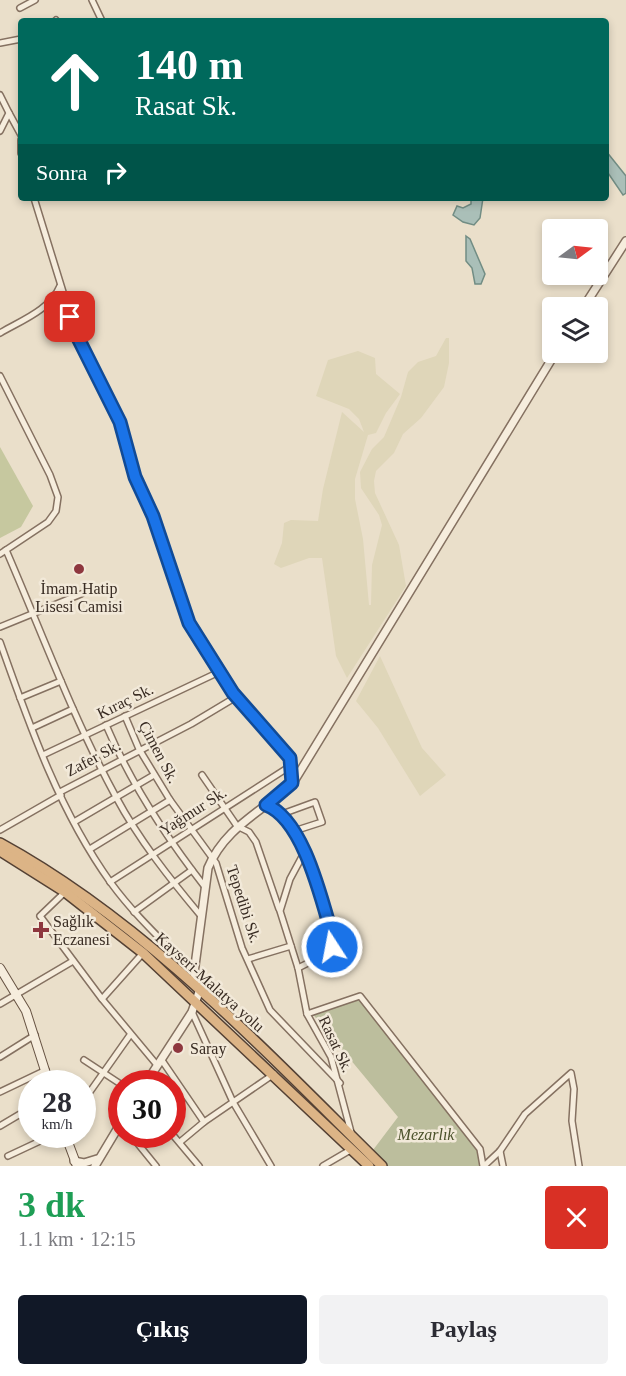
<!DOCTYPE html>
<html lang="tr">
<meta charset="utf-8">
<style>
:root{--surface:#fff;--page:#f2f2f3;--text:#2b2b33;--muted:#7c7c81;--accent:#111827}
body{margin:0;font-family:"Times New Roman",serif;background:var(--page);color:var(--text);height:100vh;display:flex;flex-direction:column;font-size:22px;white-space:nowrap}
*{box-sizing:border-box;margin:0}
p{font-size:20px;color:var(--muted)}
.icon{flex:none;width:33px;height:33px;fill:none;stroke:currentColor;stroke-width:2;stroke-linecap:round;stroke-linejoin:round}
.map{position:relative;height:1166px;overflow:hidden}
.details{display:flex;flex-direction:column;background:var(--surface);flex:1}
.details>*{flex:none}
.top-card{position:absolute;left:18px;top:18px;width:591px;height:183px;border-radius:6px;box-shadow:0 3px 9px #0003;background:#00695c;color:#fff;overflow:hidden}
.needle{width:39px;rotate:75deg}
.tools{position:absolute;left:542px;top:219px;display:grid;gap:12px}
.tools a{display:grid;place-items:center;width:66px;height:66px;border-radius:6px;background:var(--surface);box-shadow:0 3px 9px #0003;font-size:30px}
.speed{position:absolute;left:18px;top:1070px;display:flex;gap:12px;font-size:30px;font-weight:700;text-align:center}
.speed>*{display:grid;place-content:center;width:78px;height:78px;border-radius:50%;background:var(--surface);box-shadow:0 3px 9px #0003;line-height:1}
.speed small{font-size:15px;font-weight:400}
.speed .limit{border:9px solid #d22;background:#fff;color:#111}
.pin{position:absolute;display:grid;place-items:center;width:51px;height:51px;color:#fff;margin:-26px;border-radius:12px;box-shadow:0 3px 9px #0006}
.me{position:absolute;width:66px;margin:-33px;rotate:349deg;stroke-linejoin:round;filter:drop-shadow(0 0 4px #0008)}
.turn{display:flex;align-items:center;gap:21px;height:126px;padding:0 18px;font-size:27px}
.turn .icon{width:78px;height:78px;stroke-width:2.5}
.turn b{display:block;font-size:42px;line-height:51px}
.then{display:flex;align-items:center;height:57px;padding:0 18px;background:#0003;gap:12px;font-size:22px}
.round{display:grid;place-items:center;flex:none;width:63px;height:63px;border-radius:6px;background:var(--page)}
.overview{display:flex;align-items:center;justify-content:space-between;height:102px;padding:0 18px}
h1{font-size:36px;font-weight:700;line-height:45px;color:#1e9e55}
.primary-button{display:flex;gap:12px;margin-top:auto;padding:12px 18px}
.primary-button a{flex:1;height:69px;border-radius:6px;background:var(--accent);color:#fff;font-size:24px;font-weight:700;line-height:69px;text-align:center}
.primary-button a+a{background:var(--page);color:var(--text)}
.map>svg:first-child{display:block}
</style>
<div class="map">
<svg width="626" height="1166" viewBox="0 0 626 1166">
<rect width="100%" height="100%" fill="#eadfca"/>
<g fill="#dfd6b9">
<path d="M446,338H449V363L444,387L421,418L403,434L394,453L376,471L374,481L375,493L399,545L406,586L347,678L336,656L322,558H309L281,568L274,564L282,543L284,523L291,520L318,521L323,489L342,412L364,432L359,419L349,409L316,396L328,360L358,351L375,358L376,374L400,394L386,413L376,433L368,435L355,479V499L363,539L369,605H371L372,565L382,525L379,515L361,488L360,472L372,449L384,437L401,397L408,372L418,362L436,356Z"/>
<path d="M380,656L422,748L446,775L420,796L378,728L356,701Z"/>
</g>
<path fill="#c6c89f" d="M0,447L33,506L21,527L0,538Z"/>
<path fill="#bcbe9d" d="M360,996L481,1150L483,1166H382L370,1154L398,1117L311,1012Z"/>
<g fill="#aabfb8" stroke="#728d84" stroke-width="1.5">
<path d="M606,151L626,176V193L623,195L606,170Z"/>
<path d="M471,198H483L480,218L474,225L463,222L453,215L457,206L463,208L471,204Z"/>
<path d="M466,236L470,239L485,274L481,284H475L472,268L466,261Z"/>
</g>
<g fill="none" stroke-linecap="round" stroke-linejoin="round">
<g stroke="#857161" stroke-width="8">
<g id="minor">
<path d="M92,0L102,21"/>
<path d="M20,8L35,0"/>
<path d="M55,21L56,20"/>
<path d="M0,43L21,39"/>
<path d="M0,95L9,113L0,131"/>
<path d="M9,113L21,135"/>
<path d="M21,140V153"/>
<path d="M34,198L76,334L120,422L135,477L153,516L189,623L233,693L290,758L293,782"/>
<path d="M0,333C22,320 50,310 60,286"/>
<path d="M0,376L50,475L58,497L56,511L48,522L0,554"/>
<path d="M6,550C42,633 73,718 116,797C139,840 170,879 201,916"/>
<path d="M0,627L81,594"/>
<path d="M0,642C29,724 59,811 111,883C135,916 166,944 194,973"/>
<path d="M20,698L61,681"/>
<path d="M125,716L139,749L170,800L216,863L242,948L270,1010L340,1083"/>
<path d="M106,725C131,784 166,837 205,887"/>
<path d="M32,728L73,709"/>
<path d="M43,755L219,672"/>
<path d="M202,775L237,826L249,832L256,842L279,909"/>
<path d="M60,792L191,724L236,697"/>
<path d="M266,805C287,813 295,833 304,853L290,879L280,911L298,968L307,1014L331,1057L352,1136"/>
<path d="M282,814L315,802L322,822L294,831"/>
<path d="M74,822L154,775"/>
<path d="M0,830L61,795"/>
<path d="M90,849L170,800"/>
<path d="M110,882L292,765"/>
<path d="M65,892L40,916L102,999L157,1065"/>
<path d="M134,912L192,870"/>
<path d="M248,959L291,946"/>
<path d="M298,968L328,953L333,942L318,887L304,853"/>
<path d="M102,999L143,953"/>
<path d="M0,1004L73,961"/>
<path d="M192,1012L233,1102L271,1166"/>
<path d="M307,1014L360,996L480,1149L483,1166"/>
<path d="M0,1057L35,1035"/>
<path d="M161,1059L204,1122"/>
<path d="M84,1060L122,1085"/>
<path d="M0,1092L46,1070"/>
<path d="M82,1103L130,1035"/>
<path d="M0,1126L32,1107"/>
<path d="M130,1134L156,1166"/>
<path d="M172,1134L199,1166"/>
<path d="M180,1142L204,1122L274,1074"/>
<path d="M500,1151L503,1166"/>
<path d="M8,1156L55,1134"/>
<path d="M323,1166L352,1149"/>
<path d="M484,1166L500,1151L525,1114L571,1073L574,1089L572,1121L579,1166"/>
</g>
</g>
<g stroke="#857161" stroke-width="10">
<g id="tertiary">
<path d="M583,308L626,241"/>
<path d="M146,1083L192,1012L199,992L194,973L208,868C225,827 262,812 293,783L556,352"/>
<path d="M74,1161L84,1163L97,1159"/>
<path d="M95,1166L122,1121"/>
</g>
</g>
<g stroke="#675343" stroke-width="10">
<g id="secondary">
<path d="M0,968L26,1011L49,1083"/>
<path d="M65,1134L77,1166"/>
</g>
</g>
<g stroke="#544134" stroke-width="12">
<g id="trunk">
<path d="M0,843C145,922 265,1051 382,1166"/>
<path d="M0,851L65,892L143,953L369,1166"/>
</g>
</g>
<use href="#minor" stroke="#f6eddd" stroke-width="5"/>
<use href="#tertiary" stroke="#f6eddd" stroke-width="7"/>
<use href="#secondary" stroke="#f6eddd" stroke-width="8"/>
<use href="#trunk" stroke="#dcb486" stroke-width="9"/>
</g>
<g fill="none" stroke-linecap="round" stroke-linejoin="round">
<g stroke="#114b97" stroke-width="15">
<path id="route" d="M70,317L76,334L120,422L135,477L153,516L189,623L233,693L290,758L292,783L266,805C304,819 322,902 333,938L332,947"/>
</g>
<use href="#route" stroke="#1a73e8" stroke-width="10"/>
</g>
<g fill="#8e373e" stroke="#f2e9d9" stroke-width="2">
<circle cx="79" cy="569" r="6"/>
<path d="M38 921h6v6h6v6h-6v6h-6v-6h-6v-6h6z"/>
<circle cx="178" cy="1048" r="6"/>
</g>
<g text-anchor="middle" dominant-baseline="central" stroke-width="5" stroke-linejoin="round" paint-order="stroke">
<g font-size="16" fill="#382b22" stroke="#f2e9d9" text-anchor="start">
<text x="79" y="588" text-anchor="middle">İmam Hatip<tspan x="79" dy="18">Lisesi Camisi</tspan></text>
<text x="53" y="921">Sağlık<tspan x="53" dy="18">Eczanesi</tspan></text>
<text x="190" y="1048">Saray</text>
</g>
<g font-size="16" fill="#382b22" stroke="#f2e9d9">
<text transform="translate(125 701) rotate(-26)">Kıraç Sk.</text>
<text transform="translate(159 752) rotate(62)">Çimen Sk.</text>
<text transform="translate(93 758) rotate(-28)">Zafer Sk.</text>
<text transform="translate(193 811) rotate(-33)">Yağmur Sk.</text>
<text transform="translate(244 904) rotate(72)">Tepedibi Sk.</text>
<text transform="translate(210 982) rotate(42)">Kayseri-Malatya yolu</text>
<text transform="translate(336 1044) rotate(65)">Rasat Sk.</text>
</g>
<g font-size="16" font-style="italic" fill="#4b522b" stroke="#f2e9d9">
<text x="426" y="1134">Mezarlık</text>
</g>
</g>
</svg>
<div class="tools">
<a><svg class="needle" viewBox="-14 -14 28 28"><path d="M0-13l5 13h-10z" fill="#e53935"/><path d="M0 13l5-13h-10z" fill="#7c7c81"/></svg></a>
<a><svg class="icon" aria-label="layers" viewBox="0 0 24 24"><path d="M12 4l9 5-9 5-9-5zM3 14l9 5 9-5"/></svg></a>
</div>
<div class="speed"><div>28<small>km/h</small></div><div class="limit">30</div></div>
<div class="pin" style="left:70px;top:317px;background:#d93025"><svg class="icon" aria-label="arrive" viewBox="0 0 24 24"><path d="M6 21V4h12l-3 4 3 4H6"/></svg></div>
<svg class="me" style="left:332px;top:947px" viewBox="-20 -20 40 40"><circle r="17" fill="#1a73e8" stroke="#fff" stroke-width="3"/><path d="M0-11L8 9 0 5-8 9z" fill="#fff"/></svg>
<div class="top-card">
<div class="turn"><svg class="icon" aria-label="ahead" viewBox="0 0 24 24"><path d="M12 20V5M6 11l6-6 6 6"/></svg><div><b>140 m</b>Rasat Sk.</div></div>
<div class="then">Sonra<svg class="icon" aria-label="right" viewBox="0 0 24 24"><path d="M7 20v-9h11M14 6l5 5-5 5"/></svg></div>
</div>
</div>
<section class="details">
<div class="overview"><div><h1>3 dk</h1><p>1.1 km · 12:15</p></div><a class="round" style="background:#d93025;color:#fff"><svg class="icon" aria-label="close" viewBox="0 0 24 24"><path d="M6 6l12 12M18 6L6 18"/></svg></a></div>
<div class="primary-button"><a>Çıkış</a><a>Paylaş</a></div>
</section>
